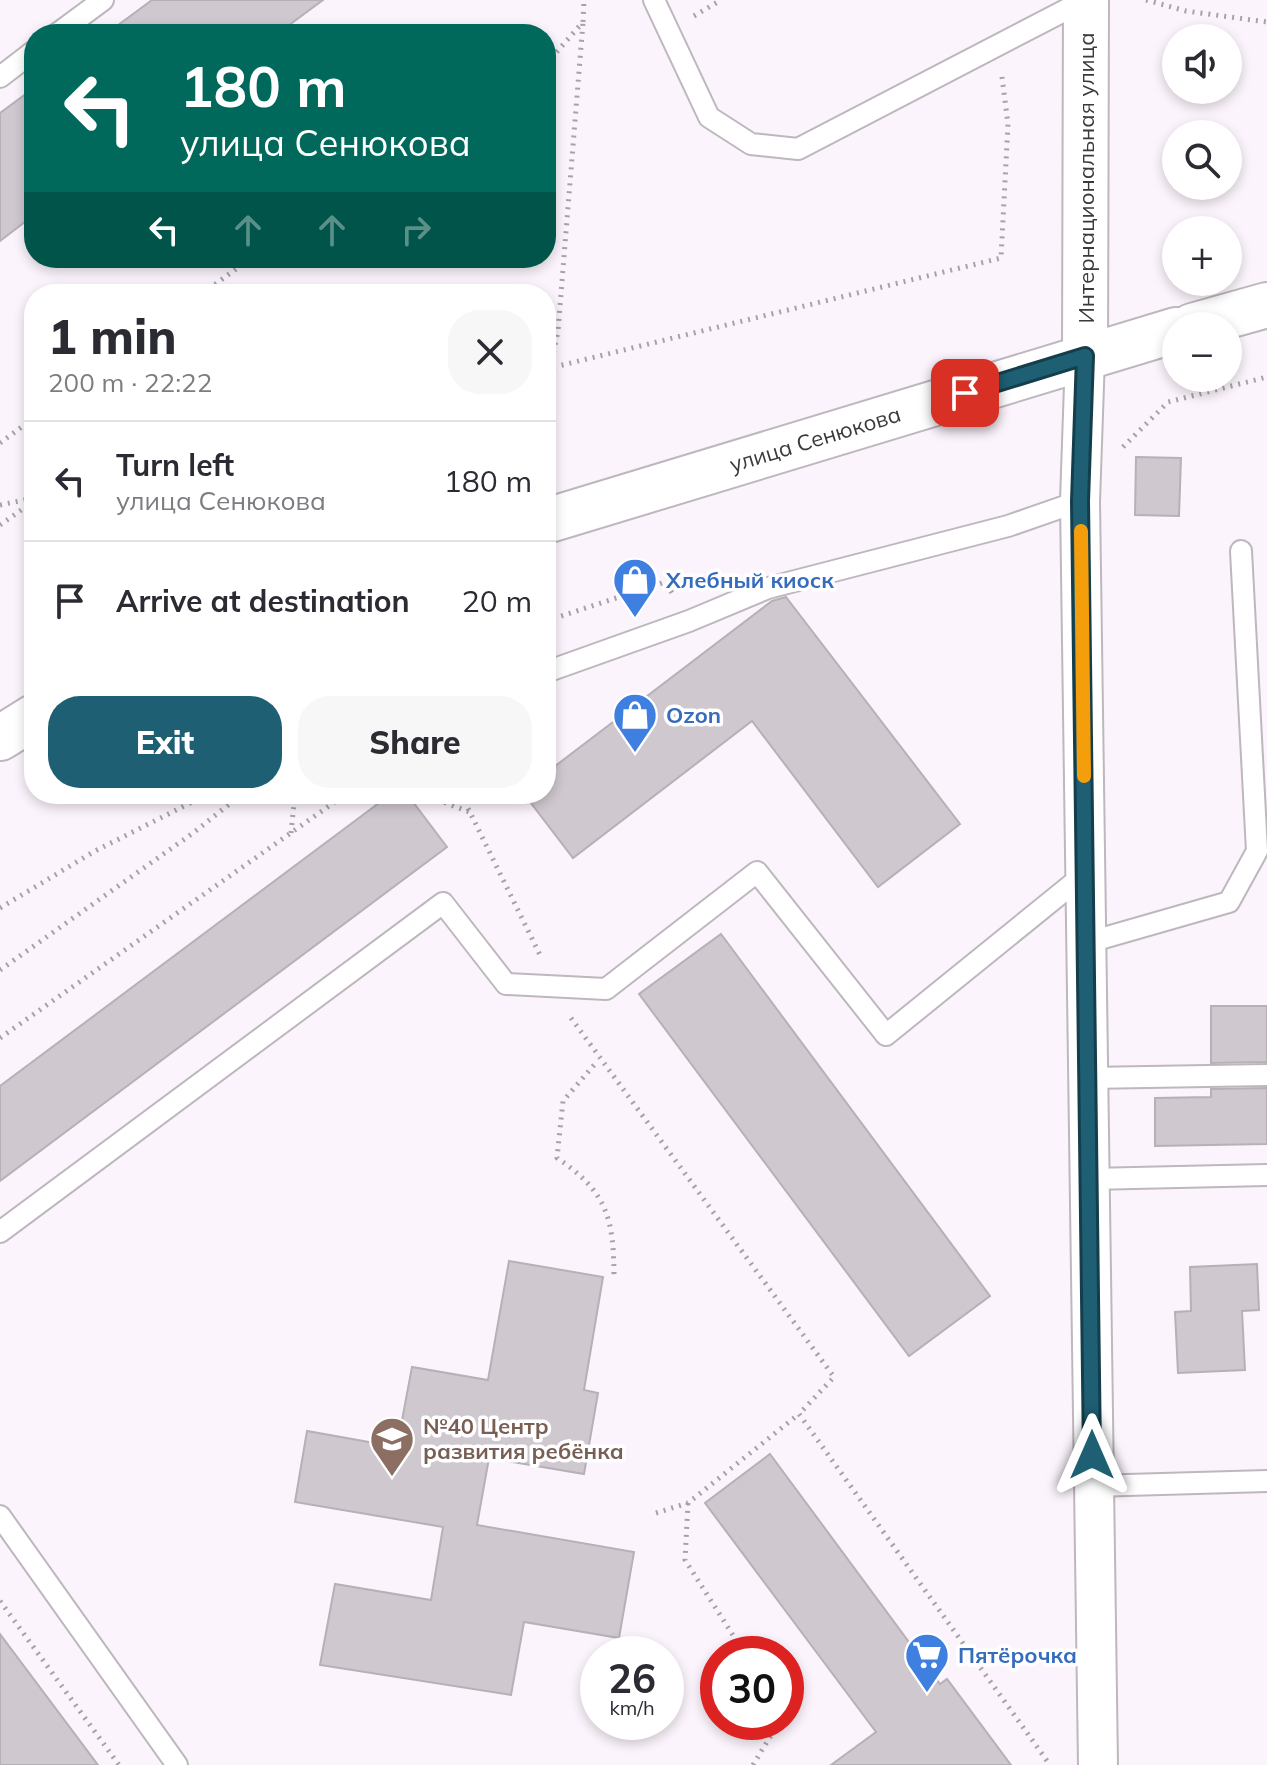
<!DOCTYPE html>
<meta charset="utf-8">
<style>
:root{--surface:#fff;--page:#f7f7f7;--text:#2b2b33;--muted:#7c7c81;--line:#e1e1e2;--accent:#1e5f74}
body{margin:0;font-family:Mulish,sans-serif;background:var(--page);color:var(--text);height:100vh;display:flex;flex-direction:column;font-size:30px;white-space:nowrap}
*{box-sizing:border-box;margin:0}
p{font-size:26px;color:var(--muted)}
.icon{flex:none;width:44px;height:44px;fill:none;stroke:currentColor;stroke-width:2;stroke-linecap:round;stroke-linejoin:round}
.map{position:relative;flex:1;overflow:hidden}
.details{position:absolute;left:24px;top:284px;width:532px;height:520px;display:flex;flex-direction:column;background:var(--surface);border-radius:32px;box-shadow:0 4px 12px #0003}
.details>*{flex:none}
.banner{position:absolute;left:24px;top:24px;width:532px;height:244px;border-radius:32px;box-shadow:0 4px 12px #0003;background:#00695c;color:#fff;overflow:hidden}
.controls{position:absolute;left:1162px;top:24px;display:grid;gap:16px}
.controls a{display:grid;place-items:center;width:80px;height:80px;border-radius:50%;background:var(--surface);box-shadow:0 4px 12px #0003;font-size:40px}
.speed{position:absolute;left:580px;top:1636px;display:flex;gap:16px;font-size:40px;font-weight:700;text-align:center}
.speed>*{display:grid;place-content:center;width:104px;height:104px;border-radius:50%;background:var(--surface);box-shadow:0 4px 12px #0003;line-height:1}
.speed small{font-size:20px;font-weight:400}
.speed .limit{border:12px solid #d22;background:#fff;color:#111}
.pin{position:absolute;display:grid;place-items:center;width:68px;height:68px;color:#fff;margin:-34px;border-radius:16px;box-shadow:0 4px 12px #0006}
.me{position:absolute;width:88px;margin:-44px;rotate:0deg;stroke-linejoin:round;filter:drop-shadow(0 0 6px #0008)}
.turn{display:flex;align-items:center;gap:28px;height:168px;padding:0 24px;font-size:36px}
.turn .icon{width:104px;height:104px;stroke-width:2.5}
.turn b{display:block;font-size:56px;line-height:68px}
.lanes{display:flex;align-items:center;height:76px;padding:0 24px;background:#0003;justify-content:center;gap:40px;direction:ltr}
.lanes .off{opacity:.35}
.round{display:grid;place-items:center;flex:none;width:84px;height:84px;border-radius:32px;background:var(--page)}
.head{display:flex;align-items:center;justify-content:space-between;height:136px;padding:0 24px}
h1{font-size:48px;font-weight:800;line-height:60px}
.primary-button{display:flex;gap:16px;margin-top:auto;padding:16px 24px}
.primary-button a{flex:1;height:92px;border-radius:32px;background:var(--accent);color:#fff;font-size:32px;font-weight:800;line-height:92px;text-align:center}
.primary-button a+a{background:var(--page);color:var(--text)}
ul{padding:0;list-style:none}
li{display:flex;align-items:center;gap:24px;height:120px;padding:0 24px;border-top:2px solid var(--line)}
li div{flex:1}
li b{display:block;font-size:30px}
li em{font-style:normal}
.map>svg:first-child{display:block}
</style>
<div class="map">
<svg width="1267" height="1765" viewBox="0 0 1267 1765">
<rect width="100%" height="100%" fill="#fcf4fc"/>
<g fill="#cfc8cf" stroke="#b7b0b7" stroke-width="2">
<path d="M152,0H323L277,34H106Z"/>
<path d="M34,88V215L0,241V113Z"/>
<path d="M1136,457L1181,458L1179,516L1135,515Z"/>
<path d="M786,597L960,824L878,887L752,721L573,858L524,794H546V773L772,601Z"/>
<path d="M391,794H407L447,847L0,1181V1086Z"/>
<path d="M721,934L990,1296L909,1356L639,994Z"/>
<path d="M1211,1006H1267V1062L1211,1063Z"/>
<path d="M1267,1088V1144L1155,1146V1098L1211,1097V1089Z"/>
<path d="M509,1261L603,1277L584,1390L598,1393L584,1474L489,1458L477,1525L634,1552L619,1638L524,1622L511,1695L320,1665L335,1584L431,1600L443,1527L295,1502L307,1431L397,1447L412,1367L488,1380Z"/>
<path d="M1257,1264L1259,1310L1242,1311L1245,1370L1178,1373L1175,1312L1191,1311L1190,1267Z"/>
<path d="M770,1454L940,1684L947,1679L1011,1765H831L876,1732L705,1503Z"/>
<path d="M0,1634L98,1765H0Z"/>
</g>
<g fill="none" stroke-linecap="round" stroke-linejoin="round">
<g stroke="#beb7be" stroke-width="24">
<g id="lane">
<path d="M654,0L709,117L751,144L798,149L1085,0"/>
<path d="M57,34L103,0"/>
<path d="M0,77L34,51"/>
<path d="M546,672L689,621L768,588L1008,526L1080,501"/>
<path d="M1086,943L1229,902L1257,851L1241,551"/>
<path d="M1088,1078L1267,1075"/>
<path d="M1090,1179L1267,1175"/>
<path d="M0,1232L443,903L506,984L606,989L757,872L886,1035L1086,873"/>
<path d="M1092,1486L1267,1481"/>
<path d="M0,1516L177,1765"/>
</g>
</g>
<g stroke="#beb7be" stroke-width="42">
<path id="street" d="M1085,356L1080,501L1098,1765"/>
</g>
<g stroke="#beb7be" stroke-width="48">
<g id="secondary">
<path d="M1192,326L1267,305"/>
<path d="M1085,356L1086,0"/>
<path d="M546,521L1176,330"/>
<path d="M0,738L34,717"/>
</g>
</g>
<g stroke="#a7a2a7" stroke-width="5" stroke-dasharray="2 6" stroke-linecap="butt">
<path d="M1146,0L1186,11L1267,22"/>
<path d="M694,16L721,0"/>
<path d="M546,64L583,22L584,0"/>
<path d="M202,294L251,258"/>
<path d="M550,368L558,331L583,22"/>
<path d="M546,369L1001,258L1008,124L1002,77"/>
<path d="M0,443L34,418"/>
<path d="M1123,447L1168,402L1267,377"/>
<path d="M0,505L34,498"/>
<path d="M0,525L34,501"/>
<path d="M546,621L665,582L672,593"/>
<path d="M422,794L472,813"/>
<path d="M461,794L540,955"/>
<path d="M291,833L295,794"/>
<path d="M0,908L95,851L208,794"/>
<path d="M0,970L193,833L242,794"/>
<path d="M571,1018L834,1377L799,1414"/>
<path d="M0,1038L346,794"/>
<path d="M594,1065L563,1101L557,1158C608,1192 614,1220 614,1279"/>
<path d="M688,1503L685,1560L745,1654"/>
<path d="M656,1513L688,1503L799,1414L1050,1765"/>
<path d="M0,1601L119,1765"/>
<path d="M753,1765L779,1722"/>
</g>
<use href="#lane" stroke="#fff" stroke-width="20"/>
<use href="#street" stroke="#fff" stroke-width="38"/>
<use href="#secondary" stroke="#fff" stroke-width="44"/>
</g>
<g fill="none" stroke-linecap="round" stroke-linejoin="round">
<g stroke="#143e4b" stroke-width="20">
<path id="route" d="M965,393L1085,356L1080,501L1092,1455"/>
</g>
<use href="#route" stroke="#1e5f74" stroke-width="14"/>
<path stroke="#f59e0b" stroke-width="14" d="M1081,531L1084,776"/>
</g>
<defs>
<g id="shop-pin" transform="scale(2.3)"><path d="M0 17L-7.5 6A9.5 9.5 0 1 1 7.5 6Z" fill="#3f7fe0" stroke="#fff"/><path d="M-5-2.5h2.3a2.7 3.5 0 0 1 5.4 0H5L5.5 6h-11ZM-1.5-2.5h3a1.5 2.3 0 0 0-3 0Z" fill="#fff"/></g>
<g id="school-pin" transform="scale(2.3)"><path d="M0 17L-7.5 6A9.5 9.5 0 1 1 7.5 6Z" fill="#8d6e63" stroke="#fff"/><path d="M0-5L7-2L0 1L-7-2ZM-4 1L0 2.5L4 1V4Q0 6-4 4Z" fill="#fff"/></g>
<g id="supermarket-pin" transform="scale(2.3)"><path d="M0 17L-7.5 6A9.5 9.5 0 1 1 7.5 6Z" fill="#3f7fe0" stroke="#fff"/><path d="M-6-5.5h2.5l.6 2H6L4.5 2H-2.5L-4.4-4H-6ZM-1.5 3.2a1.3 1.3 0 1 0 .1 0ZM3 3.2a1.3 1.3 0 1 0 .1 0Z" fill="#fff"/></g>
</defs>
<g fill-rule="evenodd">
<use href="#shop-pin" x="635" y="580"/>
<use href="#shop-pin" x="635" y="715"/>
<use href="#school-pin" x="392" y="1439"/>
<use href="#supermarket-pin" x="927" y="1655"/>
</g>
<g text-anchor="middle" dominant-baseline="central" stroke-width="7" stroke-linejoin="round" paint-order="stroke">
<g font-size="22" fill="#3b393c" stroke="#fff">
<text transform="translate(1086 178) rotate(-90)">Интернациональная улица</text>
<text transform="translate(815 439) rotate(-17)">улица Сенюкова</text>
</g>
<g font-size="22" font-weight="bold" fill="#366cbe" stroke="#fff" text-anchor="start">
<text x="666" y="580">Хлебный киоск</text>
<text x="666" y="715">Ozon</text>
<text x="958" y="1655">Пятёрочка</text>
</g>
<g font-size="22" font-weight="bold" fill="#785e54" stroke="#fff" text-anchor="start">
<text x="423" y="1426">№40 Центр<tspan x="423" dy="25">развития ребёнка</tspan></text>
</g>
</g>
</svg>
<div class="controls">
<a><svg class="icon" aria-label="sound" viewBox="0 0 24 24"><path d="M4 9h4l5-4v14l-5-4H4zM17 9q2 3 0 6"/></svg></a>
<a><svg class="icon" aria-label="search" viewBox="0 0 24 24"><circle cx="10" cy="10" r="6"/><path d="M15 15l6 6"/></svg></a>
<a>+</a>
<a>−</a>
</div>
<div class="speed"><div>26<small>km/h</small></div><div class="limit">30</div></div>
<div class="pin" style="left:965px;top:393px;background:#d93025"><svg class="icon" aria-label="arrive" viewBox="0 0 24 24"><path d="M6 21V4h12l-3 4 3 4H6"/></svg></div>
<svg class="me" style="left:1092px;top:1455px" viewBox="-20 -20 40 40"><path d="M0-17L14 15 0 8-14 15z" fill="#1e5f74" stroke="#fff" stroke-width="4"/></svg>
<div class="banner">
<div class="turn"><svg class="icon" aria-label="left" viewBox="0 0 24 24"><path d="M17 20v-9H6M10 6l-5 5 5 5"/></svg><div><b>180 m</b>улица Сенюкова</div></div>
<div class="lanes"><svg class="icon" aria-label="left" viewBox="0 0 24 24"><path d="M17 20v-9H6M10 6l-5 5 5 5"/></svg><svg class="icon off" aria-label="ahead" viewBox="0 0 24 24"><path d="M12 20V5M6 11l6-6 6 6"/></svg><svg class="icon off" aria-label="ahead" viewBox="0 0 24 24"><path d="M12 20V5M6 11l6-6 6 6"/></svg><svg class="icon off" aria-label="right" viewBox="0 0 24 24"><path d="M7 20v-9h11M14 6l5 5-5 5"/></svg></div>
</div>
<section class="details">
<div class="head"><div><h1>1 min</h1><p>200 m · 22:22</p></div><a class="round"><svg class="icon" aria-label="close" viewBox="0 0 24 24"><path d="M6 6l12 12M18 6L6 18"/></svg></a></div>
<ul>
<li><svg class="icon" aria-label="left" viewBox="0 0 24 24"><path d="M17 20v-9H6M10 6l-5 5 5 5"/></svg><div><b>Turn left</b><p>улица Сенюкова</p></div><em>180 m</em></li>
<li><svg class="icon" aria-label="arrive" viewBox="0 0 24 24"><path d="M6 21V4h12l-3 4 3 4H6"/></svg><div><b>Arrive at destination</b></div><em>20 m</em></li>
</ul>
<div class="primary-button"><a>Exit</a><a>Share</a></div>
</section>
</div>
